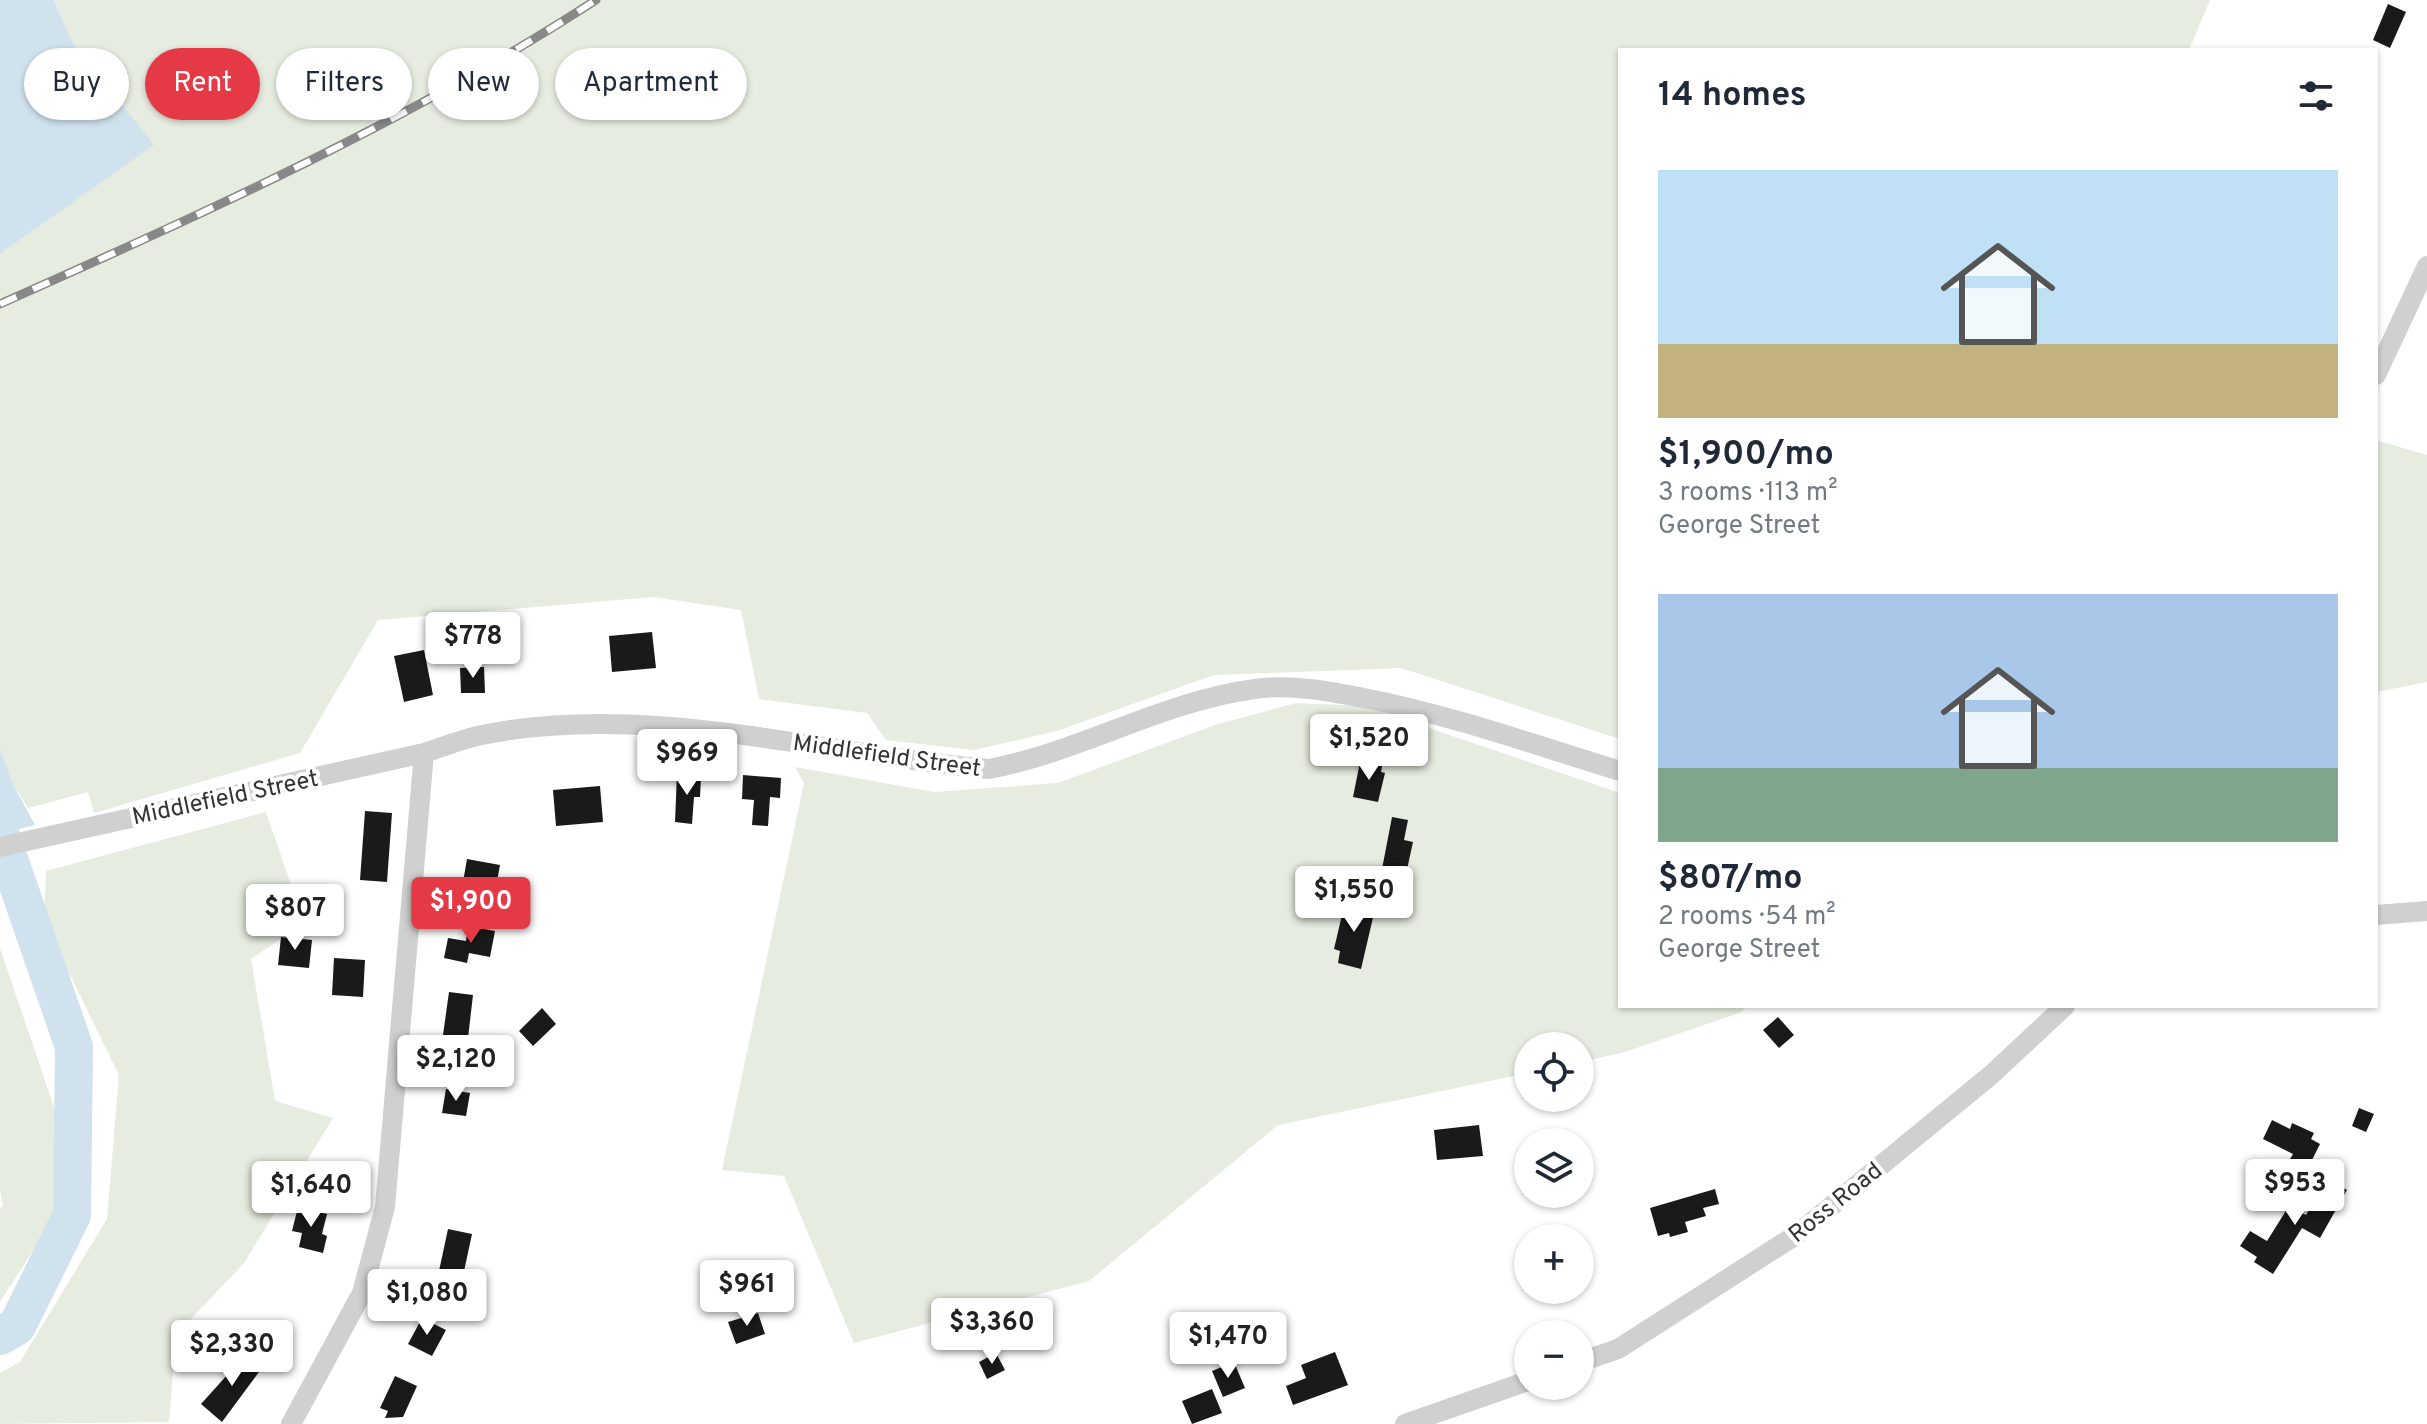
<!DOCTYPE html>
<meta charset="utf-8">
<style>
body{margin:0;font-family:Overpass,sans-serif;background:#f6f6f7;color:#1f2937;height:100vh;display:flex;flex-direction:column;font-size:30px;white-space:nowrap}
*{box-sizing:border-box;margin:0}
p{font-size:26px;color:#747a83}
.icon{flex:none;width:44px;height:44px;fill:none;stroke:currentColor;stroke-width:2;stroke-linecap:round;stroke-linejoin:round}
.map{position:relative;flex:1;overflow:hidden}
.details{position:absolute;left:1618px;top:48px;width:760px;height:960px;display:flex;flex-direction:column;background:#fff;border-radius:0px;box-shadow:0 2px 6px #0004}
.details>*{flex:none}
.guide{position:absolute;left:24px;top:48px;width:760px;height:72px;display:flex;gap:16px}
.controls{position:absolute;left:1514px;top:1032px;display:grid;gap:16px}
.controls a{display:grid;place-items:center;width:80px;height:80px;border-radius:50%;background:#fff;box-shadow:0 2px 6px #0004;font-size:40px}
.price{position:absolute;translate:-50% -68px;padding:0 18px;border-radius:8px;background:#fff;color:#222;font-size:26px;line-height:52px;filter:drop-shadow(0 2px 4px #0008)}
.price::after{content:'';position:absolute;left:50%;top:48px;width:24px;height:18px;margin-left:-12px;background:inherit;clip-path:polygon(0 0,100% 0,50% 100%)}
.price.active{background:#e63946;color:#fff}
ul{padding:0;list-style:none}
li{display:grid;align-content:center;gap:16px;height:424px;padding:0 40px}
li span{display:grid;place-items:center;height:248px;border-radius:0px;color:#555}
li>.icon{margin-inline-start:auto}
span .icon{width:144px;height:144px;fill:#fffc;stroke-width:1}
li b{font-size:34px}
h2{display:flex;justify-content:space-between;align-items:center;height:96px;padding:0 40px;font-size:34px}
.pill{padding:0 28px;border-radius:36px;background:#fff;box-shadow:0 2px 6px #0004;font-size:28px;line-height:72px}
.pill.active{background:#e63946;color:#fff}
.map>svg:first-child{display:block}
</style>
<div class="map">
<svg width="2427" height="1424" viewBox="0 0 2427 1424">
<rect width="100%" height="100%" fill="#fff"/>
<path fill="#e6ecdf" d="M54 0H2210L2189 50H1620V739L1401 668 1214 675 1057 731 974 750 886 740 867 713 759 699 741 610 653 597 378 620 300 753 94 813 88 792 28 808 12 782 0 748V254L153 145 72 42Z
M2376 440 2427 455V682L2376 692Z
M1296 703 1364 706 1620 793V1006H1746L1742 1012 1625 1052 1580 1062V1046H1528V1073L1278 1125 1089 1281 854 1343 784 1176 722 1170 804 783 795 767 934 792 1058 783 1215 725Z
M266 812 304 923 251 959 275 1101 333 1118 244 1263 176 1335 169 1422 0 1424V1373L20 1362 107 1219 119 1075 44 922 46 871Z
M0 948 60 1125 58 1211 0 1302V1208L3 1206 0 1189Z"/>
<path fill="#cfe2ee" d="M0 0H54L72 42 154 145 0 254Z
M0 748 12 782 35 825 0 834Z"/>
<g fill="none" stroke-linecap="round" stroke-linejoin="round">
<path stroke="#cfe2ee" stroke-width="38" d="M0 833 74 1047 72 1215 17 1326 0 1336"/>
</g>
<path fill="#1a1a1a" d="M2388 4 2406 12 2390 48 2373 40Z
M652 632 656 668 612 672 609 636Z
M424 650 433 695 404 702 394 656Z
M484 667 485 693H461L460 668Z
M1360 762 1382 766 1381 772 1385 773 1378 802 1353 797Z
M677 774 701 776 700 797H694L692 824 675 822Z
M743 775 781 778 780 798 770 797 768 826 752 825 754 800 742 799Z
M600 786 603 822 556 826 553 790Z
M365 811 392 813 387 882 360 880Z
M1392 817 1408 820 1404 840 1413 842 1406 874 1382 869Z
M467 859 500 865 496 887 463 882Z
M1345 902 1375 909 1361 969 1338 963 1340 951 1334 949Z
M468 926 495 931 490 957 469 953 467 963 444 958 448 938 466 941Z
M281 937 312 940 309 968 278 965Z
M334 958 365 960 363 997 332 995Z
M449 992 473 995 468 1038 443 1035Z
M542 1008 556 1024 533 1046 519 1031Z
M1778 1017 1794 1035 1779 1048 1763 1030Z
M446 1089 470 1093 466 1116 442 1113Z
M2359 1108 2374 1114 2366 1132 2352 1126Z
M2272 1120 2290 1129 2292 1123 2314 1133 2311 1139 2320 1144 2308 1168 2290 1159 2293 1154 2263 1139Z
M1479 1125 1483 1156 1437 1160 1434 1130Z
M2326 1178 2347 1190 2320 1238 2302 1228 2273 1274 2254 1262 2257 1257 2240 1246 2250 1231 2267 1241 2289 1206 2306 1215Z
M1715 1189 1719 1204 1703 1208 1706 1216 1685 1222 1688 1232 1670 1237 1669 1233 1658 1236 1650 1208Z
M298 1207 327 1214 322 1234 327 1236 323 1253 299 1247 302 1233 292 1231Z
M448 1229 472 1234 463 1276 439 1271Z
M758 1313 765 1334 736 1344 728 1322Z
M422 1318 446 1330 432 1356 408 1344Z
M1335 1352 1348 1385 1293 1405 1286 1386 1306 1378 1301 1365Z
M996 1353 1005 1370 987 1379 979 1362Z
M246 1354 262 1368 222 1422 201 1404Z
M1234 1362 1245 1388 1223 1397 1212 1371Z
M395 1376 417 1386 403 1417 385 1418 388 1411 380 1408Z
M1212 1389 1222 1413 1192 1424 1182 1401Z"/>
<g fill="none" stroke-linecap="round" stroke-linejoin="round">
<path stroke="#d0d0d0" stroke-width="20" d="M2376 375 2427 266
M0 847 424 753C443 747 462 739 482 735 649 701 823 755 989 769 1080 752 1163 701 1255 689 1291 684 1328 691 1364 698 1451 715 1535 745 1620 771
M2376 915 2427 911
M1580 1362 1618 1349 1796 1235 1991 1075 2065 1006
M291 1424 362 1293 385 1207 424 753
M1405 1424 1528 1381"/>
<g stroke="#888" stroke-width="9">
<path id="rail" d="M0 304C204 213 408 122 596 0"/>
</g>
<use href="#rail" stroke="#fff" stroke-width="6" stroke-dasharray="18" stroke-linecap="butt"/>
</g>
<g text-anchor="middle" stroke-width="8" stroke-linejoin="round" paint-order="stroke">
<g font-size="24" fill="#333" stroke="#fff">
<text transform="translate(887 755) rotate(8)" y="8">Middlefield Street</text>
<text transform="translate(225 797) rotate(-12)" y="8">Middlefield Street</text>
<text transform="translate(1835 1202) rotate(-39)" y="8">Ross Road</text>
</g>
</g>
</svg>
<div class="controls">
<a><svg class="icon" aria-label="locate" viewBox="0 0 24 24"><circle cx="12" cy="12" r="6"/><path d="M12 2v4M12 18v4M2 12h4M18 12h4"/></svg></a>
<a><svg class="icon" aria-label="layers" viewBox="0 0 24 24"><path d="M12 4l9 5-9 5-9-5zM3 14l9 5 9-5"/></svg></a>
<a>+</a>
<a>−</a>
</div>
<b class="price" style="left:473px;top:680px">$778</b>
<b class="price" style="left:1369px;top:782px">$1,520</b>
<b class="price" style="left:687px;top:797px">$969</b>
<b class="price" style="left:1354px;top:934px">$1,550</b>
<b class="price active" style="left:471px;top:945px">$1,900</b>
<b class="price" style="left:295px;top:952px">$807</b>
<b class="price" style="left:456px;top:1103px">$2,120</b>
<b class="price" style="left:2295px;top:1227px">$953</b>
<b class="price" style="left:311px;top:1229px">$1,640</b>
<b class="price" style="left:747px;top:1328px">$961</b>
<b class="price" style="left:427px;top:1337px">$1,080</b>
<b class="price" style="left:992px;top:1366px">$3,360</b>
<b class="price" style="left:1228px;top:1380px">$1,470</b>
<b class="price" style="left:232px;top:1388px">$2,330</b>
<div class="guide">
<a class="pill">Buy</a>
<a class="pill active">Rent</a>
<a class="pill">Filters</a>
<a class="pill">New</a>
<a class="pill">Apartment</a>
</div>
<section class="details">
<h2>14 homes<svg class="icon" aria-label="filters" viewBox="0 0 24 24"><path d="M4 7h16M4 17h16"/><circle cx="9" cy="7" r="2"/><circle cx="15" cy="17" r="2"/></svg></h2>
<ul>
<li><span style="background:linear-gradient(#bfe0f5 70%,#c2b280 0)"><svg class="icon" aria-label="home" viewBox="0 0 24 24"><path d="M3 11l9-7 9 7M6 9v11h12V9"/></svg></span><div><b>$1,900/mo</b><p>3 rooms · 113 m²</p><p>George Street</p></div></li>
<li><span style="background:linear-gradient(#a9c7e8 70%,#7fa58c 0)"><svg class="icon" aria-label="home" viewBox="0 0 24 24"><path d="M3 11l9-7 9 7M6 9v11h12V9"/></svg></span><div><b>$807/mo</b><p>2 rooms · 54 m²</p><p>George Street</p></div></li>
</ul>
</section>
</div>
